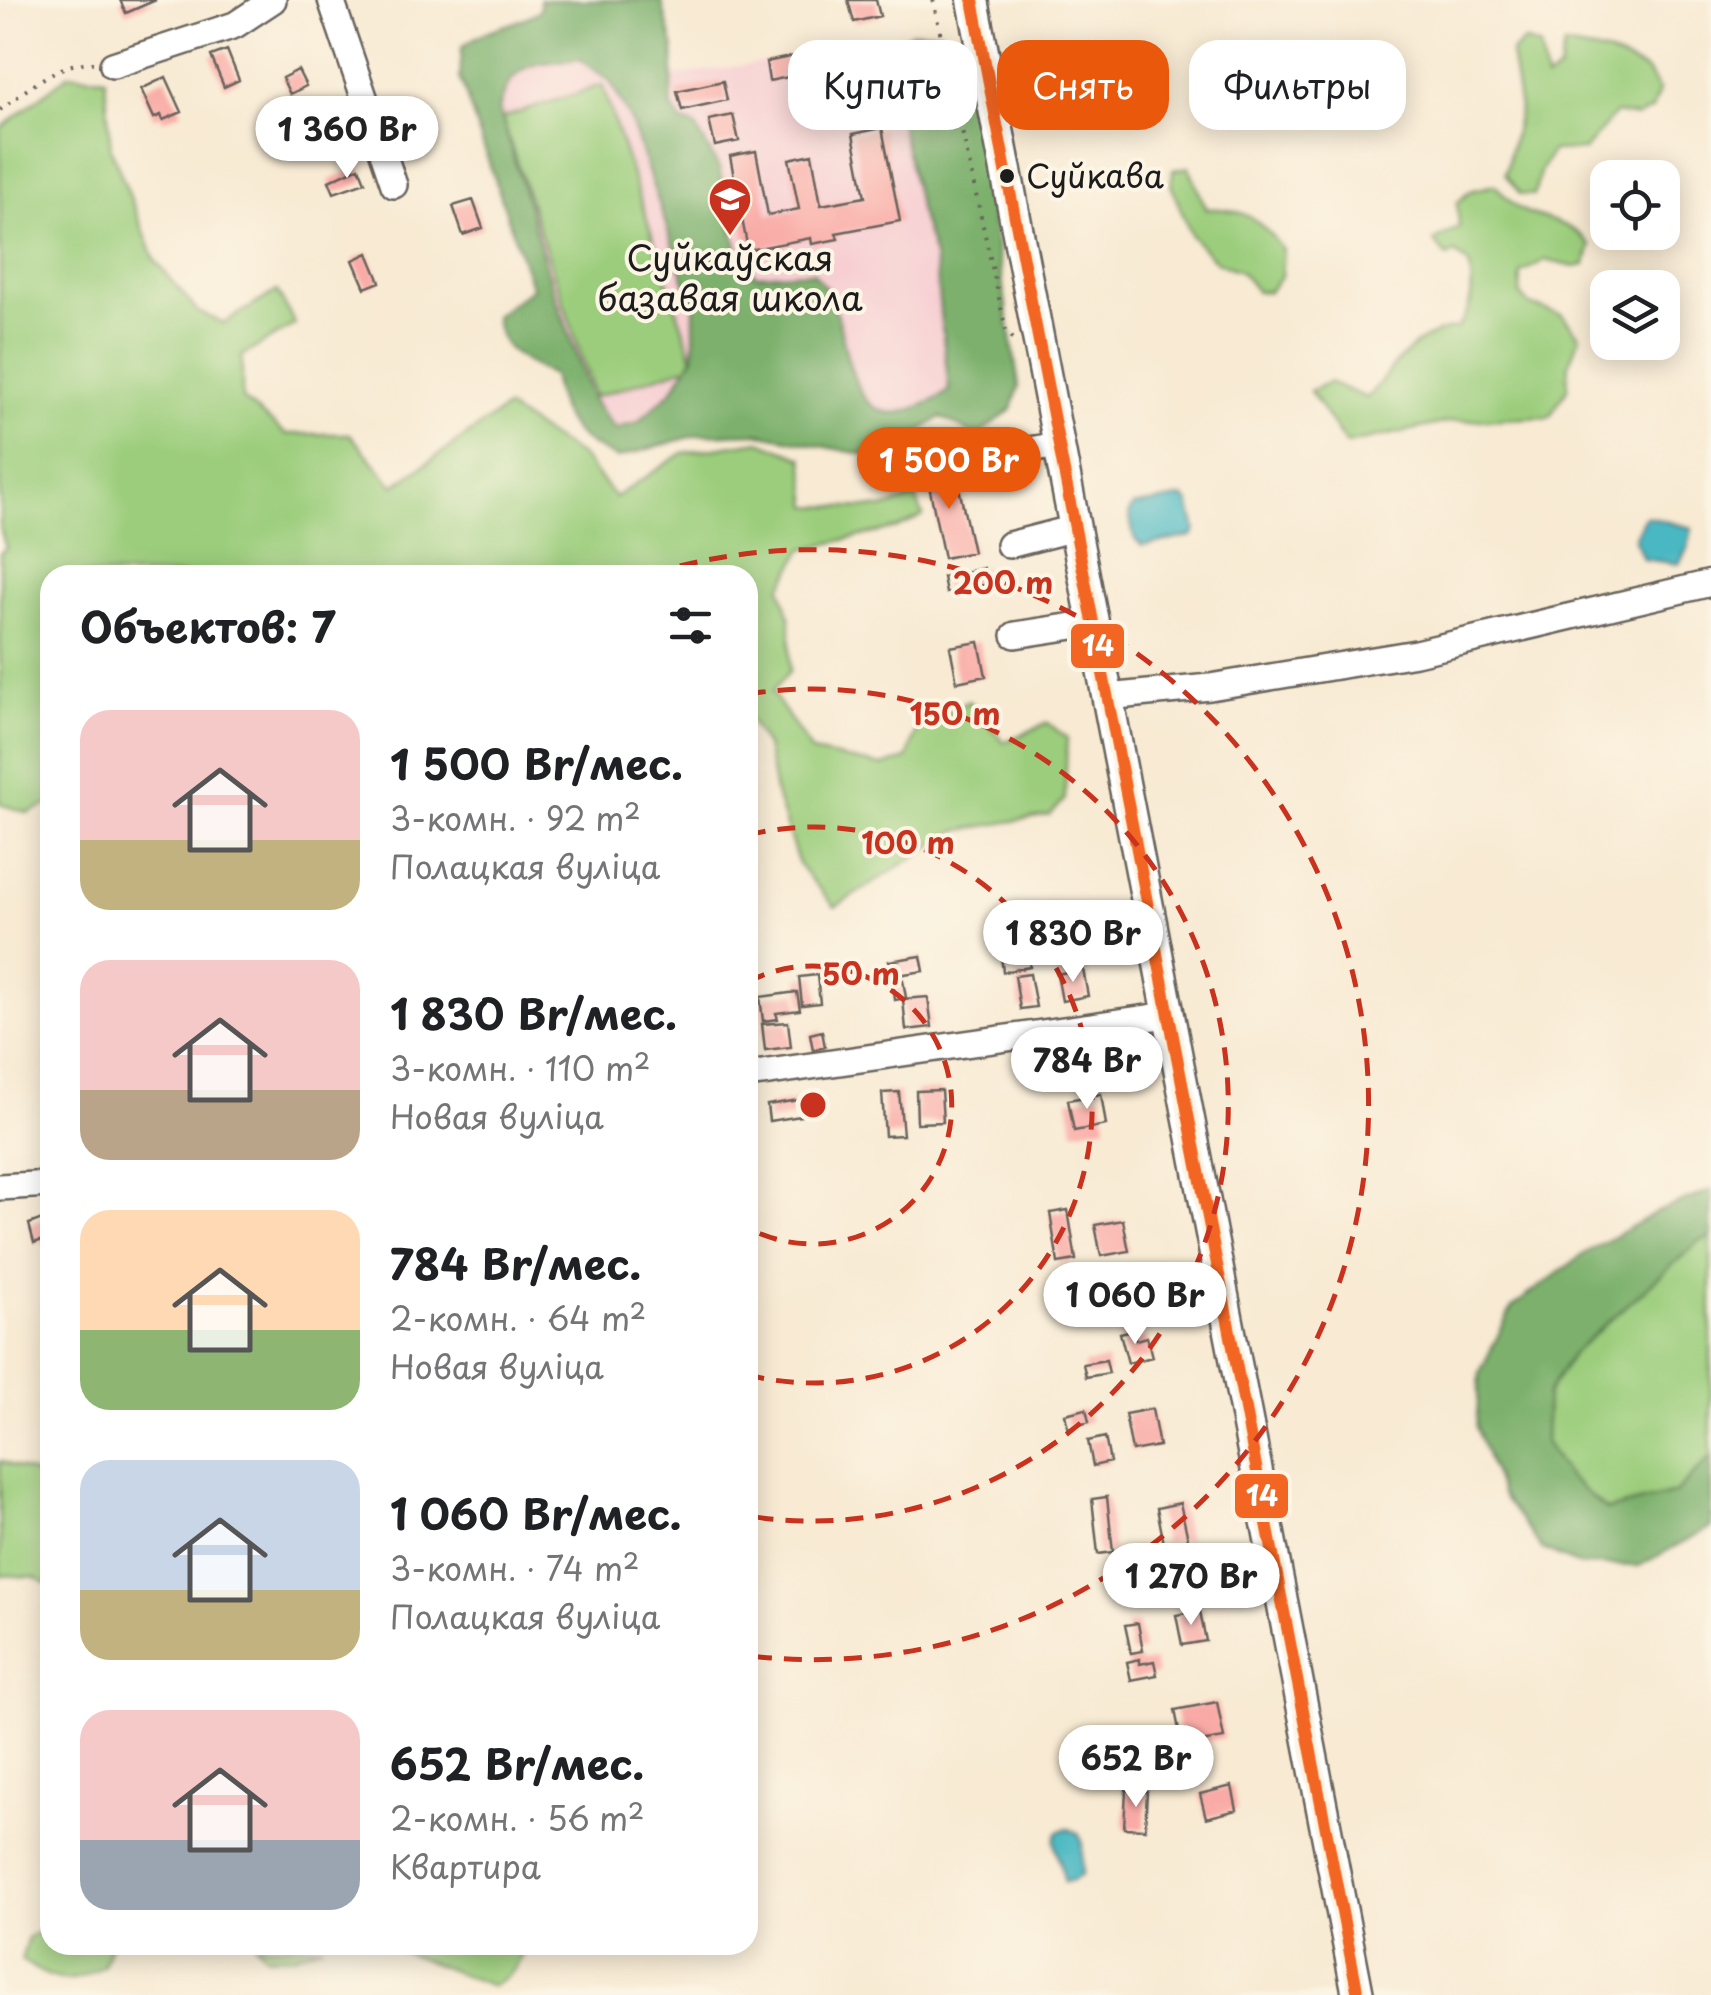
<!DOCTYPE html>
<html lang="ru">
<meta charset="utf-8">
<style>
body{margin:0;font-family:"Playpen Sans",sans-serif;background:#f6f6f6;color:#202124;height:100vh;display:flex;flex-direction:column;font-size:38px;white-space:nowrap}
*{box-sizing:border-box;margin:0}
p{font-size:32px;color:#757577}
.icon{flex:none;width:55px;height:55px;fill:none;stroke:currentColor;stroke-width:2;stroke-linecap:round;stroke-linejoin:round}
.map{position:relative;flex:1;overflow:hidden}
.details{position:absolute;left:40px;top:565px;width:718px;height:1390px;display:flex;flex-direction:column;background:#fff;border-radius:30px;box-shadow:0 5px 25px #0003}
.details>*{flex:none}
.top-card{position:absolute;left:788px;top:40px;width:772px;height:90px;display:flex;gap:20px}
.tools{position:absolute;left:1590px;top:160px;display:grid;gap:20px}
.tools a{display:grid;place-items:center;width:90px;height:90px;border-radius:20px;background:#fff;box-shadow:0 5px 25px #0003;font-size:50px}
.price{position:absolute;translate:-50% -85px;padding:0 22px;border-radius:35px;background:#fff;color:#222;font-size:32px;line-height:65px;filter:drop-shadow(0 2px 5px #0008)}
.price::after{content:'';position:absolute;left:50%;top:60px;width:30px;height:22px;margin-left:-15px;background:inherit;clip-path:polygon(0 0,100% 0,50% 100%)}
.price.on{background:#ea580c;color:#fff}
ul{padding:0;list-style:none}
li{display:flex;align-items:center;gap:30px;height:250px;padding:0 40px}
li span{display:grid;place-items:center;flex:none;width:280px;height:200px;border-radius:30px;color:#555}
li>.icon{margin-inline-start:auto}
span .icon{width:120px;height:120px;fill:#fffc;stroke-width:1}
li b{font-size:42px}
h2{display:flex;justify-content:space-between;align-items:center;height:120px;padding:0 40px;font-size:42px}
.chip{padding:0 35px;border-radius:30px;background:#fff;box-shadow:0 5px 25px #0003;font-size:35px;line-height:90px}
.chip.on{background:#ea580c;color:#fff}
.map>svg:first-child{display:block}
</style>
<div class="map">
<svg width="1711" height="1995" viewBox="0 0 1711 1995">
<rect width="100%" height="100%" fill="#fcf5e5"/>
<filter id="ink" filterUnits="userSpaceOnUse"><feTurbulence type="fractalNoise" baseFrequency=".01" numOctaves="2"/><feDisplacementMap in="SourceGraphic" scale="20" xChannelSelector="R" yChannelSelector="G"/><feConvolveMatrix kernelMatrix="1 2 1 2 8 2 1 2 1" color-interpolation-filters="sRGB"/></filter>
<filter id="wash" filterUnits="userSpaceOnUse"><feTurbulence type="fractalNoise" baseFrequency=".0048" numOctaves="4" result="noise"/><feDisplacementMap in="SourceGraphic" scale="40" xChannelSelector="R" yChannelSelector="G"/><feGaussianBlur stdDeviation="2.25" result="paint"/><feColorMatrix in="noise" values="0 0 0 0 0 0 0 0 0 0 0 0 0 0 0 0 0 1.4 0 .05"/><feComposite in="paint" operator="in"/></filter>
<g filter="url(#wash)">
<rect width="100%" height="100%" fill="#f8ead3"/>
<path fill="#f7cfd3" d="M613 23 633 82 766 62 909 34 959 410 850 436 842 406 594 447 464 64Z"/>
<path fill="#9bcd7c" stroke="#5c744c" stroke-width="2.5" d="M1524 41 1540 47 1546 80 1559 70 1564 46 1610 54 1646 70 1659 91 1652 110 1636 117 1616 113 1584 150 1552 151 1540 172 1534 195 1520 194 1505 174 1520 109 1511 53Z
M69 74 105 78 111 149 155 260 198 312 224 323 277 291 295 324 242 356V399L286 434H350L394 486 506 408 582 457 615 497 683 453 760 441 803 458 809 506 883 508 916 497 923 516 898 528 803 549 781 588 790 618V671L772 692 812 752 882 766 907 759 917 728 969 701 1004 742 1048 723 1067 738 1065 799 1050 815 955 831 835 907 799 865 775 792 766 746 748 718V575H50V804L28 813 0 804V553L6 549 0 527V129Z
M602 85 695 364 595 397 502 118Z
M1189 167 1206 209C1245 207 1260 220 1283 250L1281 277 1269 291 1257 292 1240 271 1216 262 1191 235 1171 185 1173 170Z
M1495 185C1504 194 1514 208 1526 212 1552 222 1573 223 1591 246L1585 265 1574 267 1545 260 1521 273 1520 295 1530 305 1562 315 1580 336 1569 363 1567 389 1550 417 1453 421 1346 444 1310 391 1329 382 1367 398C1396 365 1411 334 1457 328 1473 309 1474 288 1469 264L1455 253 1447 257 1434 241 1459 227 1457 203 1470 191Z
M1711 1237V1457L1675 1493 1607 1510 1568 1477 1545 1442 1547 1394 1572 1354 1698 1242Z
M0 1461 35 1474 50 1488V1586L35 1577 0 1575Z
M50 1925V1945H110L103 1966C69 1987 53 1982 21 1960L28 1938Z
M256 1945H323L293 1956 267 1957Z
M385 1945H523C523 1965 508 1978 491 1986Z"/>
<path fill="#7cb06c" stroke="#4c6644" stroke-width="2.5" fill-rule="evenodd" d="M540 0H661L674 49 671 106 682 122 695 126 719 168 740 259 756 275 813 272C819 280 827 288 831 297 849 336 846 435 915 408 928 403 940 399 949 390L934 256 920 213 902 131 889 52 911 32 940 31 961 62 978 132 1019 386 1012 409 977 436 941 417 902 443 866 455 757 433 697 435 617 458C571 437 562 424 552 375 523 361 498 351 495 316L532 288 460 78 462 47C487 25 513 28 540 10ZM580 59 610 81 631 121 694 308V356L672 391 638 422 615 429 593 401 555 295 499 109C513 58 535 65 580 59Z
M1711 1190V1237L1698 1242 1572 1354 1547 1394 1545 1442 1568 1477 1607 1510 1675 1493 1711 1457V1527L1639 1566 1579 1565 1542 1549 1501 1494 1476 1427 1480 1372 1512 1307 1584 1254 1657 1212Z"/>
<path fill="#4ab8c2" stroke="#336a6f" stroke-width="2.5" d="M1183 497 1189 503 1196 530 1193 536 1142 546 1134 538 1129 513 1133 506Z
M1645 516 1692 528 1688 547 1679 564 1643 559 1634 538Z
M1067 1828 1078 1833 1082 1841V1874L1074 1880 1065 1882 1054 1841 1057 1833Z"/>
<g id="blocks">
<path fill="#f9aaa6" d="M120 0H156L126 13Z
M848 0H876L880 16 854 22Z
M227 50 239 80 224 87 211 56Z
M809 53 813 72 769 81 766 62Z
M298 70 306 86 290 94 282 78Z
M166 77 182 112 163 120 161 115 154 118 141 89Z
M723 81 727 100 682 110 677 91Z
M733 115 739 141 715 146 709 120Z
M882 128 900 221 836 233 838 239 812 244 811 238 748 250 730 156 756 151 768 215 799 209 789 159 812 154 821 205 865 197 853 134Z
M359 167 365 182 334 193 329 181Z
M473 200 483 228 463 235 453 206Z
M368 253 380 282 365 288 353 260Z
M954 465 973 552 944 558 926 471Z
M983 568 987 584 946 593 943 577Z
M979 642 986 676 957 682 950 647Z
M1055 903 1058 922 1029 927 1026 908Z
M1027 952 1030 967 1003 972 1001 956Z
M921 956 924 971 891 976 889 961Z
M1083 969 1088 996 1062 1001 1057 974Z
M1030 974 1036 1007 1020 1009 1015 976Z
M817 975 820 1003 802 1005 799 977Z
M903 980 906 998 895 1000 893 982Z
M797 992 800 1010 776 1013 778 1019 763 1021 760 997Z
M928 997 932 1027 906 1030 903 999Z
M788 1022 791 1047 765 1050 762 1024Z
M822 1031 825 1047 813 1050 810 1034Z
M941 1090 943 1122 917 1123 916 1091Z
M899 1092 903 1135 885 1136 882 1093Z
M1101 1094 1106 1125 1074 1131 1068 1100Z
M799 1100 801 1116 769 1121 767 1105Z
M1068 1210 1076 1260 1058 1263 1050 1213Z
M50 1216V1247L46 1249 43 1240 34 1243 29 1224Z
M1123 1220 1129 1251 1101 1256 1095 1225Z
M1120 1270 1123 1292 1080 1298 1077 1276Z
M1133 1330 1136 1340 1147 1337 1152 1357 1128 1363 1120 1333Z
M1106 1360 1109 1373 1086 1377 1083 1364Z
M1086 1409 1089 1422 1068 1428 1065 1414Z
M1152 1409 1159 1446 1132 1451 1125 1414Z
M1105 1437 1110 1462 1093 1466 1088 1441Z
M1107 1497 1113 1552 1098 1554 1092 1499Z
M1180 1503 1188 1539 1164 1544 1157 1508Z
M1147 1548 1150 1560 1131 1565 1128 1552Z
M1196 1576 1199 1588 1172 1594 1169 1582Z
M1200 1611 1206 1641 1182 1645 1176 1615Z
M1138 1623 1143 1651 1131 1653 1125 1625Z
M1140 1659V1664L1154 1661 1157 1675 1131 1680 1127 1662Z
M1217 1702 1224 1738 1182 1745 1175 1710Z
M1168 1766 1172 1782 1158 1786 1154 1770Z
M1232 1786 1237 1810 1206 1818 1200 1794Z
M1126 1790 1147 1791 1145 1829 1124 1828Z"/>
</g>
</g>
<g filter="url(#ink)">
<use href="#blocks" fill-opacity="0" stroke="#69645c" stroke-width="2.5"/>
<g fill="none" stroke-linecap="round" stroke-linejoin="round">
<g stroke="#69645c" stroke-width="30">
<path id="minor" d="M331 0 394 185
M113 65 235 25 273 0
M995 456 1058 445
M1009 545 1075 528
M1015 635 1093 623
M1107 697 1210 687 1416 653 1711 583
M748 1075 1168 1015
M0 1187 50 1184"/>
</g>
<g stroke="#69645c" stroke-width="35">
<path id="major" d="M973 0 1358 1995"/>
</g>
<path stroke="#69645c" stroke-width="4" stroke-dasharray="2.5 8" stroke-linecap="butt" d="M933 0 1006 330 1014 340
M0 110C26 91 59 60 93 63"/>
<use href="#minor" stroke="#fff" stroke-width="25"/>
<use href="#major" stroke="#fff" stroke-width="30"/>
<g stroke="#fcf5e5" stroke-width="20">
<path id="bus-1" d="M973 0 1358 1995"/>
</g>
<use href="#bus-1" stroke="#f26522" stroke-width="12"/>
</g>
</g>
<g fill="none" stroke="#c8321e" stroke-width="5" stroke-dasharray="18 12">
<path d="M748 982A139 139 0 1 1 748 1228"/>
<path d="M748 835A278 278 0 1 1 748 1375"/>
<path d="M748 694A416 416 0 1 1 748 1516"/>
<path d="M651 574A555 555 0 1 1 750 1656"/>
</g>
<defs>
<g id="school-pin" transform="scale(2.25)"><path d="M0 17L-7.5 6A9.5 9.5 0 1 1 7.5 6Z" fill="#c8321e" stroke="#fcf5e5"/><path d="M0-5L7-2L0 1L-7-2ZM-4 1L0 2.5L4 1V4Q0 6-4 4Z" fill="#fff"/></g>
</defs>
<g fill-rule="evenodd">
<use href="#school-pin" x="730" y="199"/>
</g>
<circle fill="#1c1c1c" stroke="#fcf5e5" stroke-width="4" cx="1007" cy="176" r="9"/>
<g text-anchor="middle" stroke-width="8" stroke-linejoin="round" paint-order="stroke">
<g font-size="32" fill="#1c1c1c" stroke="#fcf5e5" text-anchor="start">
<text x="1026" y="188">Суйкава</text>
</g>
<g font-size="35" fill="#1c1c1c" stroke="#fcf5e5">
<text x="730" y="271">Суйкаўская<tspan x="730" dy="40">базавая школа</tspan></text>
</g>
</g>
<circle cx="813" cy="1105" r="15" fill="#c8321e" stroke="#fcf5e5" stroke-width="5"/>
<g font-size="30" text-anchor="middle" font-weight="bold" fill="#c8321e" stroke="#fcf5e5" stroke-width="8" stroke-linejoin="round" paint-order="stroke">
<text x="1003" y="594">200 m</text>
<text x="955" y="725">150 m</text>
<text x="908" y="854">100 m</text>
<text x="861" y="985">50 m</text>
</g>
<g stroke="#fcf5e5" stroke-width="4">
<rect x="1069" y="622" width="57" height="48" rx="10" fill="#f26522"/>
<rect x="1233" y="1472" width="57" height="48" rx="10" fill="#f26522"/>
</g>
<g font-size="28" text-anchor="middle" font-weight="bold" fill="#fff">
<text x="1098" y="656">14</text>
<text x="1262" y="1506">14</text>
</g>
</svg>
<div class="tools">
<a><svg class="icon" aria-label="locate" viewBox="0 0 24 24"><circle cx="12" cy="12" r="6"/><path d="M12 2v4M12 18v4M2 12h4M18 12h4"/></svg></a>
<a><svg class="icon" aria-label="layers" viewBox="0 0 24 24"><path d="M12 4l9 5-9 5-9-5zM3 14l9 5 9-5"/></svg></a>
</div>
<b class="price" style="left:347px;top:181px">1 360 Br</b>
<b class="price on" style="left:949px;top:512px">1 500 Br</b>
<b class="price" style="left:1073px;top:985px">1 830 Br</b>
<b class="price" style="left:1087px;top:1112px">784 Br</b>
<b class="price" style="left:1135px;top:1347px">1 060 Br</b>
<b class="price" style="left:1191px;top:1628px">1 270 Br</b>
<b class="price" style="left:1136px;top:1810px">652 Br</b>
<div class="top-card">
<a class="chip">Купить</a>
<a class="chip on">Снять</a>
<a class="chip">Фильтры</a>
</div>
<section class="details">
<h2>Объектов: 7<svg class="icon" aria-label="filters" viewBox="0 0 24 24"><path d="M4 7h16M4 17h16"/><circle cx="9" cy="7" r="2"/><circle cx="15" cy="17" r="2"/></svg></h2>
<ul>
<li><span style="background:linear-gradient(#f6c9c9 65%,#c2b280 0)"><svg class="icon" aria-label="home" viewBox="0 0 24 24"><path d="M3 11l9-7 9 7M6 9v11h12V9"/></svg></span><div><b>1 500 Br/мес.</b><p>3-комн. · 92 m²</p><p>Полацкая вуліца</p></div></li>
<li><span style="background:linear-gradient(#f6c9c9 65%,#b9a48a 0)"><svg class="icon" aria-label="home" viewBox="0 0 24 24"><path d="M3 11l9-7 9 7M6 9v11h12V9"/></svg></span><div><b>1 830 Br/мес.</b><p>3-комн. · 110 m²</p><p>Новая вуліца</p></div></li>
<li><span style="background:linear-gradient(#ffd9b3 60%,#8fb573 0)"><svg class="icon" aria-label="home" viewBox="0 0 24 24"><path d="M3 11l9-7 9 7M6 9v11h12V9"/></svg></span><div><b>784 Br/мес.</b><p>2-комн. · 64 m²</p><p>Новая вуліца</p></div></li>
<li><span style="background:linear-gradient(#c9d6e8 65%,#c2b280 0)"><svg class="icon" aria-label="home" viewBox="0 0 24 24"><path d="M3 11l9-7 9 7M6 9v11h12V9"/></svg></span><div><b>1 060 Br/мес.</b><p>3-комн. · 74 m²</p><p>Полацкая вуліца</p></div></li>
<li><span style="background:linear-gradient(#f6c9c9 65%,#9aa5b1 0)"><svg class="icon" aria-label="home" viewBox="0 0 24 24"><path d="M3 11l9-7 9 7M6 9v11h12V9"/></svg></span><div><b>652 Br/мес.</b><p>2-комн. · 56 m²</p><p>Квартира</p></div></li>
</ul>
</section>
</div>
